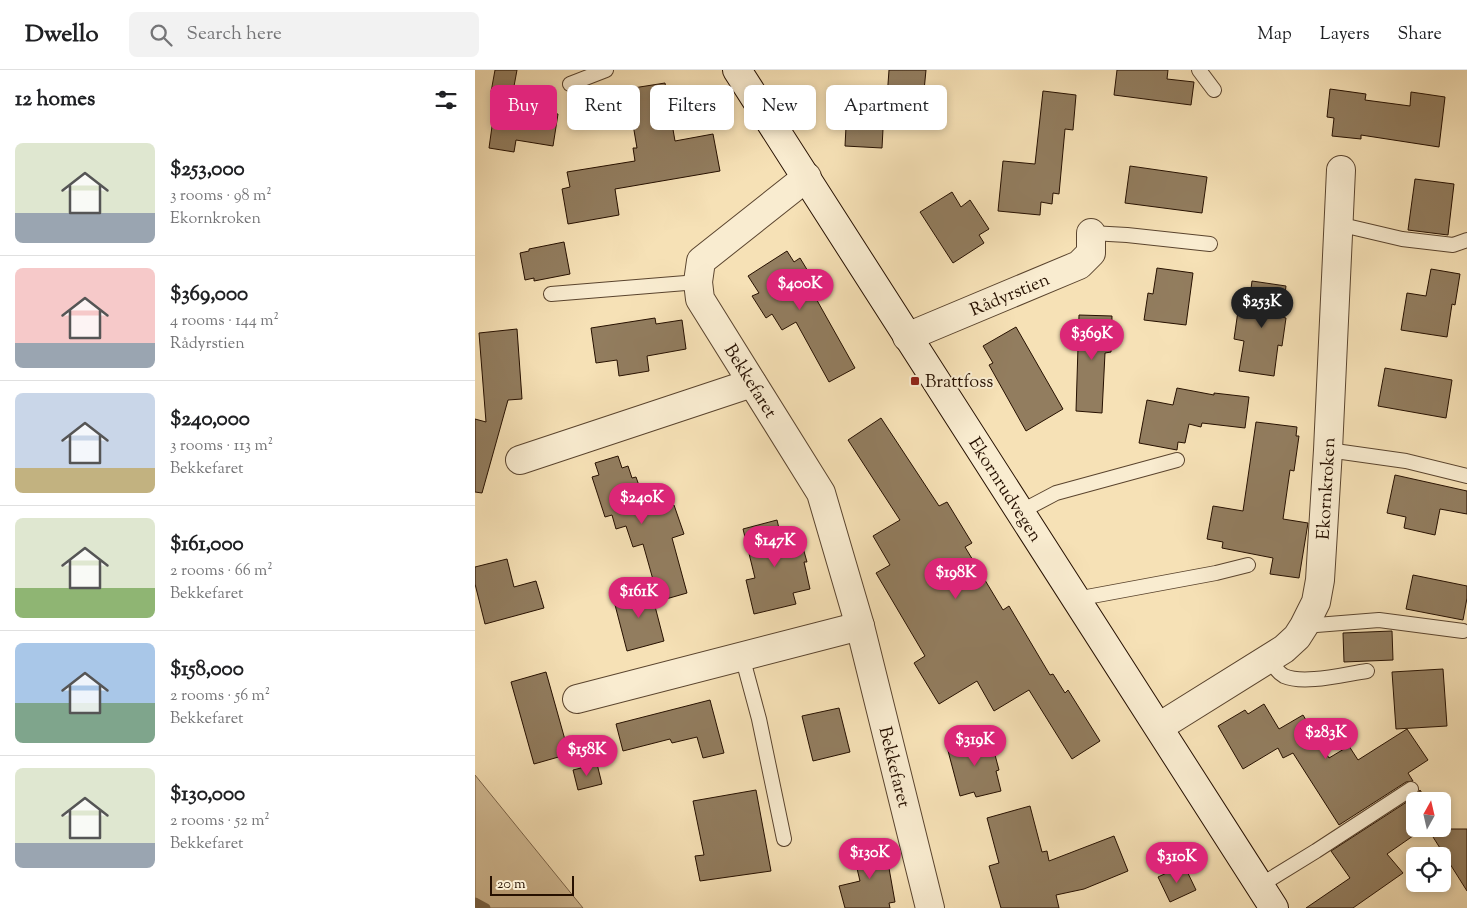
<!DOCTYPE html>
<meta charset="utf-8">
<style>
body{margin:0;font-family:"Sorts Mill Goudy",serif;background:#f2f2f2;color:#202124;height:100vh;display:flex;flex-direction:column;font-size:19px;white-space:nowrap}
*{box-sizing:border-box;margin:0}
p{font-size:16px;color:#757577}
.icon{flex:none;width:28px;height:28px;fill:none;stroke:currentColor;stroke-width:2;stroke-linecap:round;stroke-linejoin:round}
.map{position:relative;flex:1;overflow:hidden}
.details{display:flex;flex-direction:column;background:#fff;width:475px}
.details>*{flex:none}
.guide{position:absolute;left:15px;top:15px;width:475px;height:45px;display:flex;gap:10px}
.needle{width:32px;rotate:8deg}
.fabs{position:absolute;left:931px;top:722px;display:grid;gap:10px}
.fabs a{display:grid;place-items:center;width:45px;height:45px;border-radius:8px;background:#fff;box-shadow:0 2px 8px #0003;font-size:25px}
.scale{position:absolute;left:15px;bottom:12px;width:84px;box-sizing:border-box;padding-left:5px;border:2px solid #261000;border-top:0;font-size:14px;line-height:18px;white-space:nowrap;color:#261000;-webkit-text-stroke:4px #f9ecd0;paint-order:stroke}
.price{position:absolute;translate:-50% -42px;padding:0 11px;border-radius:18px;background:#db2777;color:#fff;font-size:16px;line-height:32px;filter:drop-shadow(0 1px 2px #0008)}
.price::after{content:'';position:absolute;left:50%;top:30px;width:15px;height:11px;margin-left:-8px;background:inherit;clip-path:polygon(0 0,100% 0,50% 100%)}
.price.active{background:#222;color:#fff}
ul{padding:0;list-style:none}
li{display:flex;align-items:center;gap:15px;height:125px;padding:0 15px}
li+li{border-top:1px solid #e0e0e0}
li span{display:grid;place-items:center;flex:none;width:140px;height:100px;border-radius:8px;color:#555}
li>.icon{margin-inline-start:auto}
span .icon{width:60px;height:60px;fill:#fffc;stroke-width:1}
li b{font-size:21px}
h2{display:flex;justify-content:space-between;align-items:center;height:60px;padding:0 15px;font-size:21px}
.tag{padding:0 18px;border-radius:8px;background:#fff;box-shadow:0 2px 8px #0003;font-size:18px;line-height:45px}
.tag.active{background:#db2777;color:#fff}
header{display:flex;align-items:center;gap:30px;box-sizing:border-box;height:70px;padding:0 25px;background:#fff;border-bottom:1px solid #e0e0e0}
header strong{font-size:24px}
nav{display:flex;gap:28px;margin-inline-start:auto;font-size:18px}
.search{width:350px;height:45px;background:#f2f2f2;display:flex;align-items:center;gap:12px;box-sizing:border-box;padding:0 18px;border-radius:8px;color:#757577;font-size:19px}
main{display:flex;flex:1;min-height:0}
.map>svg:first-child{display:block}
</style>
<header>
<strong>Dwello</strong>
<div class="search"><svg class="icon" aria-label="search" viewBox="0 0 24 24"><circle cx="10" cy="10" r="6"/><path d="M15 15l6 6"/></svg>Search here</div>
<nav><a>Map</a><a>Layers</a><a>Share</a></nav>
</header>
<main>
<section class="details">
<h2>12 homes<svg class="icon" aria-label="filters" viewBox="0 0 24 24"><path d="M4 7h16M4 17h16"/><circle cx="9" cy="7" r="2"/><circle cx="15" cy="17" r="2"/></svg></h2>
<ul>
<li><span style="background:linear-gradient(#dfe7d0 70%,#9aa5b1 0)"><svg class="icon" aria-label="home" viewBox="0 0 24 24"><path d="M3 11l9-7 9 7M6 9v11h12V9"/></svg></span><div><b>$253,000</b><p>3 rooms · 98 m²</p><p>Ekornkroken</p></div></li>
<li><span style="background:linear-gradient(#f6c9c9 75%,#9aa5b1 0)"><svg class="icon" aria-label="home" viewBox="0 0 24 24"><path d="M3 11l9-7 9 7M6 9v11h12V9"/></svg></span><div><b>$369,000</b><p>4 rooms · 144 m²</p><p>Rådyrstien</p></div></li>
<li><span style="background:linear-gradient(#c9d6e8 75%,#c2b280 0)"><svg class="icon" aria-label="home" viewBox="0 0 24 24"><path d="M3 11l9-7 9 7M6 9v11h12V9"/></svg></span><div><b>$240,000</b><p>3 rooms · 113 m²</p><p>Bekkefaret</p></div></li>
<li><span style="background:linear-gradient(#dfe7d0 70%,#8fb573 0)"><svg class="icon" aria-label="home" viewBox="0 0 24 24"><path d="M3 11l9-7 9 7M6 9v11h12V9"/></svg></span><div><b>$161,000</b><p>2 rooms · 66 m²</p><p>Bekkefaret</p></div></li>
<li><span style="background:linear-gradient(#a9c7e8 60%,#7fa58c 0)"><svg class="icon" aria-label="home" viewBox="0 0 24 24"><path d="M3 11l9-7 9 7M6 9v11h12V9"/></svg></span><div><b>$158,000</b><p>2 rooms · 56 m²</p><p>Bekkefaret</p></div></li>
<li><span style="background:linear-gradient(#dfe7d0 75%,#9aa5b1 0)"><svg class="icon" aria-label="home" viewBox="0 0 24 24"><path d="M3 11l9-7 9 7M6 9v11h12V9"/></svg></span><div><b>$130,000</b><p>2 rooms · 52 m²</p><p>Bekkefaret</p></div></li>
</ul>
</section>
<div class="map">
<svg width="992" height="838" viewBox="0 0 992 838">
<rect width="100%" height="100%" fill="#f6e1b6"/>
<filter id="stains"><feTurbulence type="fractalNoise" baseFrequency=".004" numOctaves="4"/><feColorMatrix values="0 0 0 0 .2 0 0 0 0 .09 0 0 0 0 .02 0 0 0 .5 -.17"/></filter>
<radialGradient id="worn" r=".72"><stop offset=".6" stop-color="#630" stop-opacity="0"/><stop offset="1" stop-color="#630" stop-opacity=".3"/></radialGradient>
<path fill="#d3bd97" stroke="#7c664c" d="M0 705 108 838H0Z"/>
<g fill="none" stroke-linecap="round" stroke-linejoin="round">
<path stroke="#786348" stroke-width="9" d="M0 832 11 838"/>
</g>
<path fill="#927d5f" stroke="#261000" d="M20 0H42L37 27 16 22Z
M414 0H451L448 31 412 28Z
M642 0H693L692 9 719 12 716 35 639 25Z
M190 13 200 71 238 64 245 101 140 119 144 145 93 154 87 119 95 117 92 102 160 91 158 78H162L152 19Z
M855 19 891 24 890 30 935 36 936 22 970 27 964 77 886 65V69L857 66 859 48 852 47Z
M568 21 601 25 598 60 590 59 584 124 578 123 577 134 566 132 565 145 523 141 528 91 560 94Z
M20 35 83 44 78 76 41 70 39 82 14 78Z
M372 38 409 40 407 78 370 76Z
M655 96 732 107 727 143 650 133Z
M940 109 979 114 973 165 933 160Z
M477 122 486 137 495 130 514 159 504 165 509 173 478 193 445 142Z
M89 172 95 204 59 211V208L50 210 45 183 54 181V179Z
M312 181 319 192 325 188 345 221 339 225 380 298 354 312 321 252 307 260 297 244 291 248 277 226 284 223 273 206Z
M682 198 718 203 711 255 669 250 673 223 678 224Z
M956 199 985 204 980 235 977 234 972 267 926 260 932 223 951 226Z
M777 211 811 216 807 247 811 248 807 276 803 275 799 306 764 301 769 271 759 269 763 241 773 242Z
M604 245 637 246 636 282 630 283 627 343 601 341Z
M180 248 181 254 207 250 211 279 172 286 174 301 144 306 142 290 121 293 116 258Z
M541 257 588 339 551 361 514 295 518 293 508 276Z
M42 259 47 329 33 330 7 423 0 422V349L11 352 4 263Z
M910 298 977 310 971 348 903 336Z
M702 318 739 325V323L774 327 770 358 727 353 726 357 714 354 710 373 703 372 702 380 664 373 672 330 698 335Z
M406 348 464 436 472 432 497 473 490 477 528 540 534 536 575 605 578 604 590 623 593 620 625 671 597 689 554 620 519 641 502 611 464 634 439 593 450 586 401 503 415 495 398 466 425 450 373 370Z
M781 352 822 357 821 366H824L819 401 815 400 808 449 833 453 824 508 795 504 798 488 747 478 748 472 732 469 738 436 768 441Z
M143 386 147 398 153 396 157 408 161 407 174 444 199 435 209 464 197 468 212 523 184 531 168 474 158 477 151 456 141 459 137 445 130 447 117 407 124 405 120 393Z
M920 405 992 421V444L965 439 960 465 929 458 931 447 912 443Z
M302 450 307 471 325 467 332 492H329L335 519 318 523 321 534 279 544 271 510 280 508 268 459Z
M32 489 39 517 61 511 69 538 10 554 0 514V497Z
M938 505 992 516V528L988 550 931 539Z
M175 517 189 571 152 581 139 531H142L141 526Z
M917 561 918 590 869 592 868 563Z
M968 599 972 656 921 659 917 602Z
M71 602 94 684 59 694 36 612Z
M235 630 249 683 228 688 222 667 197 673 195 669 148 681 141 654Z
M789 634 804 659 828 645 854 688 874 676 883 690 932 659 953 690 933 703 938 711 931 712 864 755 818 683 808 688 803 678 768 699 743 656 770 640 773 644Z
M364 638 375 682 338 691 327 646Z
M515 666 524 700 521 701 526 721 501 727 499 722 485 726 472 677Z
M122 694 127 714 103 720 98 700Z
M281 720 296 801 225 811 220 786 229 785 218 731Z
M945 720 952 731H940V759H948L912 784 928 803 878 838H831L875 808 856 781 941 726Z
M555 736 567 782 572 781 574 791 639 766 653 801 609 819 581 825 584 838H526L514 796 524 793 512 748Z
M953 759H992V821Z
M409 770 420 832 414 833 415 838H370L364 816 385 811 379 786 386 785 384 776Z
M709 795 721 820 695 832 683 807Z"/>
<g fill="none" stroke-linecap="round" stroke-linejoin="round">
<g stroke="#5a442e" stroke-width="16">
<path id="service" d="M724 0 739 20
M95 14 131 0
M863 154 927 169 978 175 992 170
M616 163 652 165 735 174
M76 224 223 212
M853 380 931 391 992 406
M545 442 581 423 702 390
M601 529 741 503 773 495
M829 556 904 550 988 561
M267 586 284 649 309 769
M794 588C798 595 802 602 809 606 829 615 870 604 892 601
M784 816 841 781 936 719"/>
</g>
<g stroke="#5a442e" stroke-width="30">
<g id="minor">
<path id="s1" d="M332 107 226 191 223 212 225 229 346 423 385 556 455 838"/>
<path id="s2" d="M432 267 604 195 616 183V163"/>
<path d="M45 390 277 313"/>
<path d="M102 629 385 556"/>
<path id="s3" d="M684 657 809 579 822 567 829 556 841 532 845 510 853 380 866 100"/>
</g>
</g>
<g stroke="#261000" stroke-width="30">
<g id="secondary">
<path id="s4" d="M262 0 799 838"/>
</g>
</g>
<use href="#service" stroke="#f9ecd0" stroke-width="14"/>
<use href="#minor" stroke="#f9ecd0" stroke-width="28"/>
<use href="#secondary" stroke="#f9ecd0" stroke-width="28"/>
</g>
<rect fill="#8f2418" stroke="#f9ecd0" stroke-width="2" x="435" y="306" width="10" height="10" rx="2.5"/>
<g text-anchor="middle" stroke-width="4" stroke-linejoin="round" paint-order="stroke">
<g font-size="18" fill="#261000" stroke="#f9ecd0">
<text dy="6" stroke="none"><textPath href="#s2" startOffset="111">Rådyrstien</textPath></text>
<text dy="6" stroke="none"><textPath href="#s1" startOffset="270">Bekkefaret</textPath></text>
<text dy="6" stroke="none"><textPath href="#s4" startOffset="498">Ekornrudvegen</textPath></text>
<text dy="6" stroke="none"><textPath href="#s3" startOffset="319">Ekornkroken</textPath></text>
<text dy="6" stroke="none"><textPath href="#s1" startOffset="686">Bekkefaret</textPath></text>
</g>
<g font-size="18" fill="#261000" stroke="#f9ecd0" text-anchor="start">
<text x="450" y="317">Brattfoss</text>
</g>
</g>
<rect width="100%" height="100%" filter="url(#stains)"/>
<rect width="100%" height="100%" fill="url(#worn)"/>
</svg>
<div class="fabs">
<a><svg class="needle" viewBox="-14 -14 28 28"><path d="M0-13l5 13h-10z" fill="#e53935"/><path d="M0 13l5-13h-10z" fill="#757577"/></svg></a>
<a><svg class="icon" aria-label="locate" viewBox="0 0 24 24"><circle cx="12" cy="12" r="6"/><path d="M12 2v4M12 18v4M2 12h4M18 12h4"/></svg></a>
</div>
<div class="scale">20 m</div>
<b class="price" style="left:325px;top:241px">$400K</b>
<b class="price active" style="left:787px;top:259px">$253K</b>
<b class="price" style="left:617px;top:291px">$369K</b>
<b class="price" style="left:167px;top:455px">$240K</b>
<b class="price" style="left:300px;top:498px">$147K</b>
<b class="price" style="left:481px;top:530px">$198K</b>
<b class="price" style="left:164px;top:549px">$161K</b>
<b class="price" style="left:851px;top:690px">$283K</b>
<b class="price" style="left:500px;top:697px">$319K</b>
<b class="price" style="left:112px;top:707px">$158K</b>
<b class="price" style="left:395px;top:810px">$130K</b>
<b class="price" style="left:702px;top:814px">$310K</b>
<div class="guide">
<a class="tag active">Buy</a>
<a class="tag">Rent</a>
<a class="tag">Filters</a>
<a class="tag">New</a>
<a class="tag">Apartment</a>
</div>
</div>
</main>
